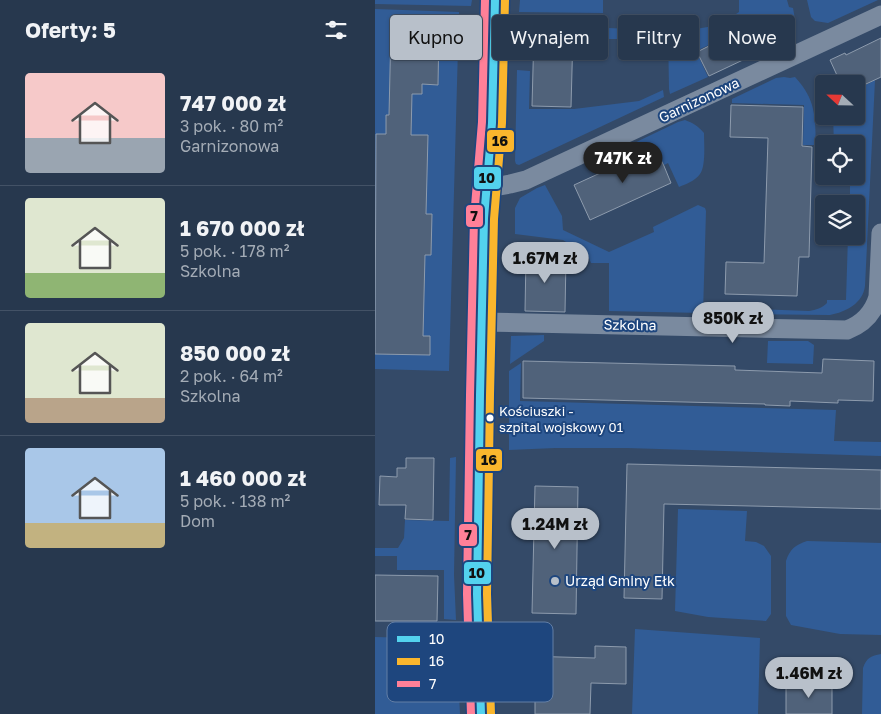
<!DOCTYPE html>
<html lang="pl">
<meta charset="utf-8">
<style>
body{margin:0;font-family:"Golos Text",sans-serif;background:#334358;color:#f1f3f6;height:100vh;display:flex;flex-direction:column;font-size:19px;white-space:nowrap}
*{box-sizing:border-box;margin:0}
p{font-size:16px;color:#a4acb6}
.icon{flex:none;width:28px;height:28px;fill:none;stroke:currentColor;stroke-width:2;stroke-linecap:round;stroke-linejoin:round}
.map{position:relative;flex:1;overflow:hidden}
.drawer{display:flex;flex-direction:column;background:#27384e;width:375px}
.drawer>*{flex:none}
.top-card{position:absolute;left:15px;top:15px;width:415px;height:45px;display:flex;gap:10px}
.needle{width:32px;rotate:292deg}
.fabs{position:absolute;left:440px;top:75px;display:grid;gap:10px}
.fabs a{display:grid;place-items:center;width:50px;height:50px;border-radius:5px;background:#27384e;box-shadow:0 1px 4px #0004,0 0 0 1px #435266;font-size:25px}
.price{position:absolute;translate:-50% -42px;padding:0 11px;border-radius:18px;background:#b8c0ca;color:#111;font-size:16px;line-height:32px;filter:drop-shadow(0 1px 2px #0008)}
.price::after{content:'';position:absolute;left:50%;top:30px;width:15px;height:11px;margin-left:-8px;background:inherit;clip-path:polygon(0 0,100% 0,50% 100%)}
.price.selected{background:#222;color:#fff}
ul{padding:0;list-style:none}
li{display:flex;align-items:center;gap:15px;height:125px;padding:0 25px}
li+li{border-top:1px solid #435266}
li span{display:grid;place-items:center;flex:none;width:140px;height:100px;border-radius:5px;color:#555}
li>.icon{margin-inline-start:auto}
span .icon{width:60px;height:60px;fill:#fffc;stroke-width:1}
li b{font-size:21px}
h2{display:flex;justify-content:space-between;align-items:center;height:60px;padding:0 25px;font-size:21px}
.chip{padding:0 18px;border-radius:5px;background:#27384e;box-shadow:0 1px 4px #0004,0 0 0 1px #435266;font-size:18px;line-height:45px}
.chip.selected{background:#b8c0ca;color:#111}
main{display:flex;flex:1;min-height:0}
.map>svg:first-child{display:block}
</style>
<main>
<section class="drawer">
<h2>Oferty: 5<svg class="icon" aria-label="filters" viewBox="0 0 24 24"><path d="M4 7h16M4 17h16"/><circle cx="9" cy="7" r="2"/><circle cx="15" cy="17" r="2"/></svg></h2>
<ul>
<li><span style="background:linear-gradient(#f6c9c9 65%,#9aa5b1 0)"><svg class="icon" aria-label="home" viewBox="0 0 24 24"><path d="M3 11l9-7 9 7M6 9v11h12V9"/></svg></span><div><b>747 000 zł</b><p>3 pok. · 80 m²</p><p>Garnizonowa</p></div></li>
<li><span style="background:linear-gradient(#dfe7d0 75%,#8fb573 0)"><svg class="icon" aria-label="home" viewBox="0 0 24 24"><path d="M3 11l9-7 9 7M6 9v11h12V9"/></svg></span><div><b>1 670 000 zł</b><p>5 pok. · 178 m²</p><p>Szkolna</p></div></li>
<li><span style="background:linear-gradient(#dfe7d0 75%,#b9a48a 0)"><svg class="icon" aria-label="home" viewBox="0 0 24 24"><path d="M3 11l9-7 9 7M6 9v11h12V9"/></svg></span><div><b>850 000 zł</b><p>2 pok. · 64 m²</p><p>Szkolna</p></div></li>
<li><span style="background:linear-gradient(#a9c7e8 75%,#c2b280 0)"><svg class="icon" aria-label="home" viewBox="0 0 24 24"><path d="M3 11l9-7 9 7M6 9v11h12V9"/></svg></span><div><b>1 460 000 zł</b><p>5 pok. · 138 m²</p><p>Dom</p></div></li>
</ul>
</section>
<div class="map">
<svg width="506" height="714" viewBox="0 0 506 714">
<rect width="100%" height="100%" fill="#344a68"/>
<path fill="#315c96" d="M0 0H97L96 6 0 4Z
M145 0H228V13L144 12Z
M364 0H412L414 7 418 8 421 25 415 39 388 51 374 20 365 24 361 14 364 12Z
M432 0H503L453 23 440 21 436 17Z
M0 9 84 12 74 371 0 369Z
M353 20 356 28 353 30 355 35 321 51 333 77 295 94 294 89 293 30C314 29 334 30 353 20Z
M233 28 258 29 257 39H229V32L230 29Z
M142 70 155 71 154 109H199L264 101 288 90 289 97 144 165 141 164 140 161Z
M409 77 415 78 420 77C441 100 440 116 441 145H428L429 105 357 103V99L401 78Z
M500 80 490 286C488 303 471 312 455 315L357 314V308L434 311C441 310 447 308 452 303V300H471L473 236H481V204H475V176H481V144H459L458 116H481V90Z
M310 120C318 123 323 126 329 133 329 143 331 166 325 174 320 181 311 184 304 187L293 163 289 165 280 147 235 168 230 157 303 122Z
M170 185 187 216 188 230 234 252 279 232 278 227 323 205 330 208 331 211 328 313 234 311V263H216L213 256 188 240 140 234V208L145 198 162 188Z
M169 335V341L135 364 136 336Z
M393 341H433L439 345 438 364 392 363Z
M146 363 145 401 461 410 459 441 506 442V456L252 448H180L134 450V371Z
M81 457 79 575 81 620 69 619V570H22V556H0V548H23L29 538 30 520 74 521 75 458Z
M303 509 372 511 370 541 381 542 389 546 396 556V614L391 621 333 617 300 611Z
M432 541 506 543V635L465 634 416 625 411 616V561C415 549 420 545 432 541Z
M260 629 385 638 383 714H257Z
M0 637 81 639 85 714H0Z
M506 654V714H487L488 668C492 657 496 656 506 654Z"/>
<path fill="#50627a" stroke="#8d9bad" d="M373 22 387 51 334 76 322 52 356 35 354 30Z
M16 28 64 29 63 85 47 84V94H37L36 135H53L51 214H57L56 255H50L48 336H55V355L0 354 1 134H11V115H14Z
M159 32 198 33 196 107 157 106Z
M506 38V77L491 84 490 82 487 84H466L455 60 470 53 471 55Z
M356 105 428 107 427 146 437 147 434 257H424L422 296 350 294 351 262 389 263 393 138 355 137Z
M280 148 289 166 296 183 215 220 199 185Z
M151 257 191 258 190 312 150 311Z
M448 359 499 361 498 401 463 400V403L415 401V406L390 405V404L148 398V361L360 366V370L447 373Z
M31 458H59L58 520 30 519 31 505H4L5 476 22 477V468H31Z
M252 464 506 470V509L289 504 287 599 249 598Z
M160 486 203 487 201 614 157 613Z
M0 575 63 576 62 621H0Z
M220 646 251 647V684L216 683 215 714H160V682H149L150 656 220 658Z
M411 684 457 685V714H411Z"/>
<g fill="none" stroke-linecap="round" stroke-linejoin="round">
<path stroke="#7a8a9f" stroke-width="19" d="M113 188 135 184 151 180 506 15
M107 322 472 330C488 324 498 314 503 297L506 233"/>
<path stroke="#7a8a9f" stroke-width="24" d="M106 714 102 594 105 395 109 218 117 123 120 0"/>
<g stroke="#1e467e" stroke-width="11">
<path id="bus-1" d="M106 714 102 594 105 395 109 218 117 123 120 0"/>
</g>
<g stroke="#1e467e" stroke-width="11">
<path id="bus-2" d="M116 714 112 594 115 395 119 219 127 123 130 0"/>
</g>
<g stroke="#1e467e" stroke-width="11">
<path id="bus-3" d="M96 714 92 594 95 395 99 218 107 122 110 0"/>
</g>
<use href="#bus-1" stroke="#53d2ee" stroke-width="8"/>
<use href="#bus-2" stroke="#fab62d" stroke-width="8"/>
<use href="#bus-3" stroke="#ff8098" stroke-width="8"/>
</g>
<circle fill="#fff" stroke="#1e467e" stroke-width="2" cx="115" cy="418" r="4.5"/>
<circle fill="#b8c0ca" stroke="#1e467e" stroke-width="2" cx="180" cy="581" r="5"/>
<g text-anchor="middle" stroke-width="4" stroke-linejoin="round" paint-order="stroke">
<g font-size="13" fill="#fff" stroke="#1e467e" text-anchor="start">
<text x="124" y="416">Kościuszki -<tspan x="124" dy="16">szpital wojskowy 01</tspan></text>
</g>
<g font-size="14" fill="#fff" stroke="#1e467e">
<text transform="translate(324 100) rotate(-25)" y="5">Garnizonowa</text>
<text transform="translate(255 325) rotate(1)" y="5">Szkolna</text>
</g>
<g font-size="14" fill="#fff" stroke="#1e467e" text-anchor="start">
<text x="190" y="586">Urząd Gminy Ełk</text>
</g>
</g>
<rect x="12" y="622" width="166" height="80" rx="8" fill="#1e467e" stroke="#627ea5" stroke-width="1"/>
<rect x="22" y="636" width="23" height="6" fill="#53d2ee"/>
<rect x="22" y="658" width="23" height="7" fill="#fab62d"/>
<rect x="22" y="681" width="23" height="6" fill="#ff8098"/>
<g font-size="14" fill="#fff">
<text x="54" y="644">10</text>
<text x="54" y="666">16</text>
<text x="54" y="689">7</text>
</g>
<g stroke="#1e467e" stroke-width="2">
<rect x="111" y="129" width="29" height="24" rx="5" fill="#fab62d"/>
<rect x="98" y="166" width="29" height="24" rx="5" fill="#53d2ee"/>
<rect x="90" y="204" width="19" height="24" rx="5" fill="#ff8098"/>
<rect x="100" y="448" width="28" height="24" rx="5" fill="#fab62d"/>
<rect x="83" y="523" width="20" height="24" rx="5" fill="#ff8098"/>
<rect x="88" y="561" width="29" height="24" rx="5" fill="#53d2ee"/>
</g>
<g font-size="14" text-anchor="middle" font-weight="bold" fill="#111">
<text x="125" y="146">16</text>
<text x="112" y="183">10</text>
<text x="99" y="221">7</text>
<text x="114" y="465">16</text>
<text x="93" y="540">7</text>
<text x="102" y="578">10</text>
</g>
</svg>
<div class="fabs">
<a><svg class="needle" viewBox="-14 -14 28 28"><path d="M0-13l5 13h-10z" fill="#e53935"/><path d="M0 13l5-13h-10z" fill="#a4acb6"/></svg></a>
<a><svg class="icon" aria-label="locate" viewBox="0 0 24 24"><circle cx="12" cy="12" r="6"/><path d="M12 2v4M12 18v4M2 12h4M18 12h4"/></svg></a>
<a><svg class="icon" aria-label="layers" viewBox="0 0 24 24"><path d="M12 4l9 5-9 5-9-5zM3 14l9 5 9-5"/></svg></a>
</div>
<b class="price selected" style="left:248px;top:184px">747K zł</b>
<b class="price" style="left:170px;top:284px">1.67M zł</b>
<b class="price" style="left:358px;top:344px">850K zł</b>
<b class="price" style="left:180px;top:550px">1.24M zł</b>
<b class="price" style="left:434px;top:699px">1.46M zł</b>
<div class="top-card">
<a class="chip selected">Kupno</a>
<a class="chip">Wynajem</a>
<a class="chip">Filtry</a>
<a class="chip">Nowe</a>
</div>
</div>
</main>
